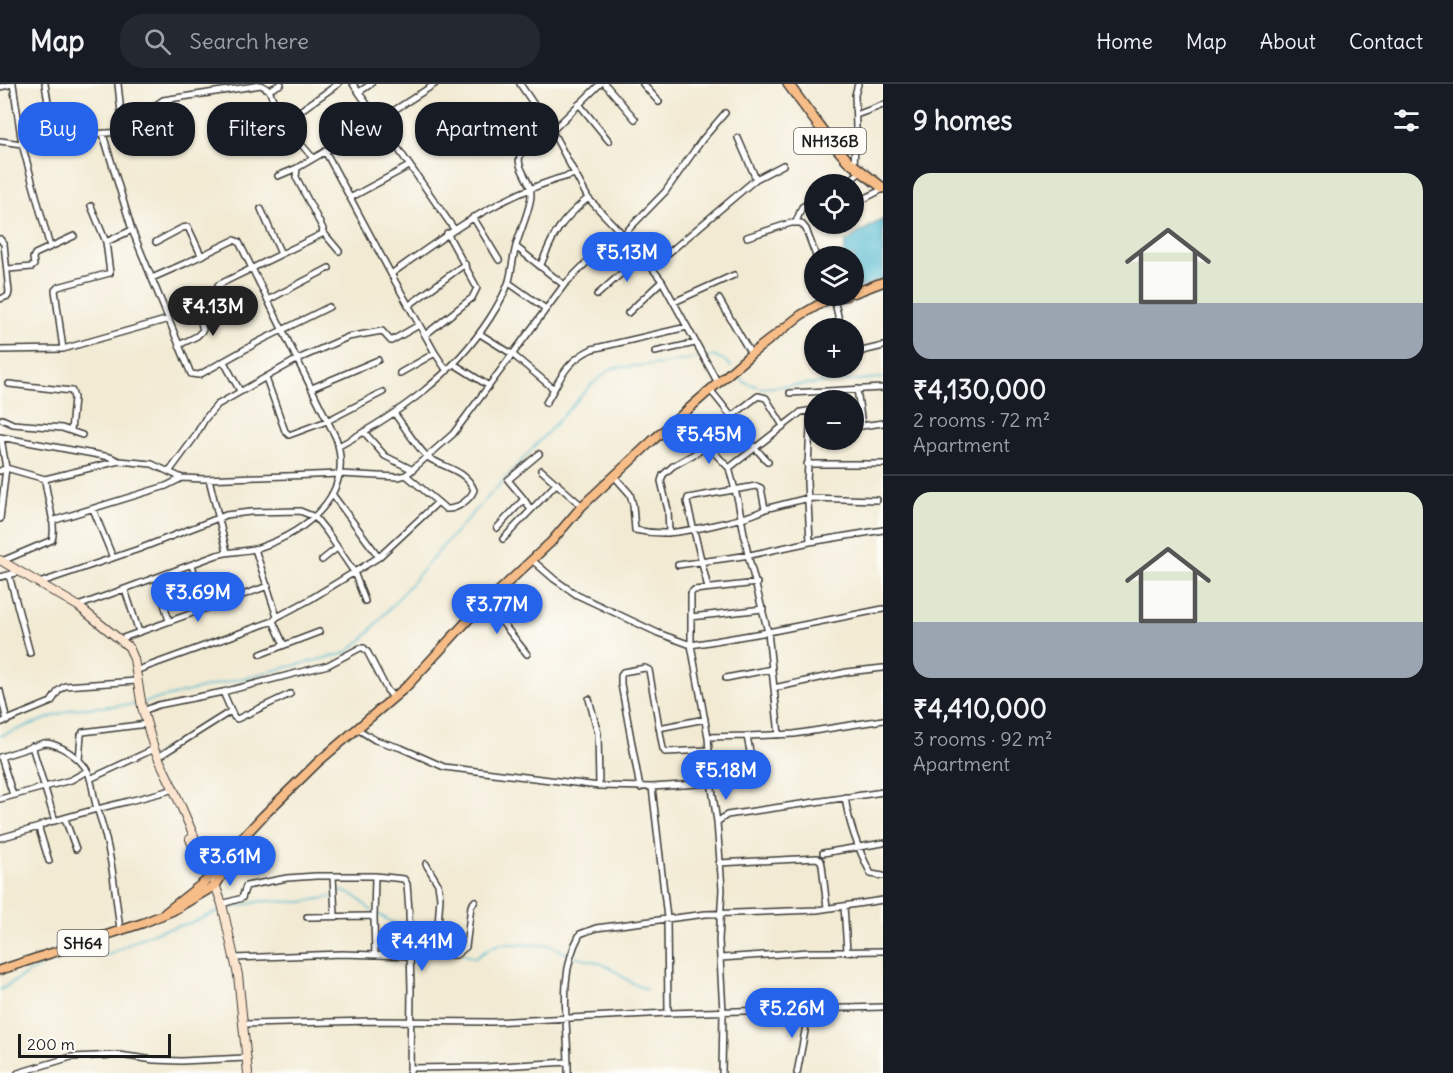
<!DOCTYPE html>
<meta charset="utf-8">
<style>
body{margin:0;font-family:Delius,sans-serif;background:#242831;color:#f1f3f6;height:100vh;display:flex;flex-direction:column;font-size:22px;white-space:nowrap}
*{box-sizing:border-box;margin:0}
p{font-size:20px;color:#9ea1a6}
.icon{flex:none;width:33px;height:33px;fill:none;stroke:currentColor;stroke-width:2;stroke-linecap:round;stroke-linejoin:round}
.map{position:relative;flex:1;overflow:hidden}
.sheet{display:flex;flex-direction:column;background:#171b24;width:570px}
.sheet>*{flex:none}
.banner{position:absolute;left:18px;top:18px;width:570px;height:54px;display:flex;gap:12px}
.tools{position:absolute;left:804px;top:90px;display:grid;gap:12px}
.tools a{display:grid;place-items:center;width:60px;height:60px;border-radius:50%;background:#171b24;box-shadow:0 2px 4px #0004;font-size:30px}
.scale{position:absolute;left:18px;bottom:15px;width:153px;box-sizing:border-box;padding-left:6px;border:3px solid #1c1c1c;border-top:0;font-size:16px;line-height:21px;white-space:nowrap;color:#1c1c1c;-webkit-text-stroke:4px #fdfcf7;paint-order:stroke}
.price{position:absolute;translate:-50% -51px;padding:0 14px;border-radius:21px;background:#2563eb;color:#fff;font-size:20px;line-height:39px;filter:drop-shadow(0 2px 3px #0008)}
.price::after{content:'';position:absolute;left:50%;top:36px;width:18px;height:14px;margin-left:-9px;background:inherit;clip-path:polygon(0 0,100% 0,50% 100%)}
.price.current{background:#222;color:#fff}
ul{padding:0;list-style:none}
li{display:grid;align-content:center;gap:12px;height:318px;padding:0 30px}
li+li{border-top:2px solid #363941}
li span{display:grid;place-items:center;height:186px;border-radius:18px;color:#555}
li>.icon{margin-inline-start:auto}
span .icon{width:108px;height:108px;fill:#fffc;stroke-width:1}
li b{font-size:26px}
h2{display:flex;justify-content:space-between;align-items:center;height:72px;padding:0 30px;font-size:26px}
.tag{padding:0 21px;border-radius:24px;background:#171b24;box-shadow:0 2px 4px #0004;font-size:21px;line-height:54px}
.tag.current{background:#2563eb;color:#fff}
header{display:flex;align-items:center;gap:36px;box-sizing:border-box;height:84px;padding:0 30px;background:#171b24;border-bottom:2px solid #363941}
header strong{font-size:28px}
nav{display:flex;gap:33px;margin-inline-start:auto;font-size:21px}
.search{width:420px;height:54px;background:#242831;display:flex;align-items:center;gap:15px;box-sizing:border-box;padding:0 21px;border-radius:24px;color:#9ea1a6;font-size:22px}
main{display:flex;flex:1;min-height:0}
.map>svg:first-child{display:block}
</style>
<header>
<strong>Map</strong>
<div class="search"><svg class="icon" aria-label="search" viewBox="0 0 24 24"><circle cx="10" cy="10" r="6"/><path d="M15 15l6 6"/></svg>Search here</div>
<nav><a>Home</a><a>Map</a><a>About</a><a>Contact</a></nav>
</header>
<main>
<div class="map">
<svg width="883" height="989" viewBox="0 0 883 989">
<rect width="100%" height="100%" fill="#fdfcf7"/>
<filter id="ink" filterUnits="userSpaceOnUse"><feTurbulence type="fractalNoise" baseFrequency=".0167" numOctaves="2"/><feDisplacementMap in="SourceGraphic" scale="12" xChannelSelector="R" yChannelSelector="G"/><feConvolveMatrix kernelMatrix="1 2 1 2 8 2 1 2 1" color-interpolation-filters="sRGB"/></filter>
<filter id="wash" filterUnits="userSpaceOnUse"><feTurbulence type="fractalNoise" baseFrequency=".008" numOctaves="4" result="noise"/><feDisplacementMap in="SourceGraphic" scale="24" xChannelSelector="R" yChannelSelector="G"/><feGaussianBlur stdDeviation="1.35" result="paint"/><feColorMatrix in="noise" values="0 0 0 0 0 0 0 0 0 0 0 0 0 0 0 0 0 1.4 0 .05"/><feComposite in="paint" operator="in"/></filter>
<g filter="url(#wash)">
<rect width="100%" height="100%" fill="#f2ead3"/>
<path fill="#50b8ce" stroke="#366a75" stroke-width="1.5" d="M883 135V194L863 203 854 204V172H844L845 159 859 149Z"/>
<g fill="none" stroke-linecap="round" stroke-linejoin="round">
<path stroke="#50b8ce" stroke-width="1.5" d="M707 273C718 271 725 275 731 283
M736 289 744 298 761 304 883 294
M145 618 346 569 364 554 445 460 592 300 612 284 662 280 703 273
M0 652 73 625 138 620
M336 811 342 807 355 812 372 827
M227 825 262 817 302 818 331 813
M376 829 408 848
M412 851 418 856 434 861
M439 863 457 868
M462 870 475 874 492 863 501 860 549 861 570 871
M575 872C587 876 602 878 612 885 625 894 631 900 646 905
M0 906 45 879 78 872 108 871 139 855 156 848 194 838 219 827"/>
</g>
</g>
<g filter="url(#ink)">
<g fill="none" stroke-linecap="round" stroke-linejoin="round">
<g stroke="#3c3b37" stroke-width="8">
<path id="minor" d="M13 0 22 60 50 163
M45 0 54 55
M118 0 123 48
M353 0 454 145
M520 0 552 47 588 114 642 171 662 197 718 299
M605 0 635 35
M643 0 659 18
M0 3 12 0
M269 6 281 0
M359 8 371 0
M579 20 609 57
M856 31 883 21
M283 39 338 0
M552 47 600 0
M103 50 132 146 191 290 199 291 260 257 329 223
M738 54 756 95
M0 57 22 60 90 50 123 48 150 43 153 41 156 21 163 16 261 1 269 6 283 39 313 74
M325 67 391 190 435 269 447 287
M854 81 856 43 855 11 858 0
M278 92 297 84
M845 100 862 87
M350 114 409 82
M854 120 883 105
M261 125 281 170
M473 133 499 176
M796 138 802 123 814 116
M323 148 339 167
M623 151 665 108 702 56 725 29
M747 153 791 139H801L806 145 816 172
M0 155 4 160 9 208 8 212 0 215
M106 158 132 146
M156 158 182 144 188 143 201 171
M516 163 564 201
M540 183C554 148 560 138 588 114
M652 183 756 95 783 81
M8 185 32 183 34 181 33 174 35 170 74 152
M391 190C450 148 503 108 575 90
M509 199 546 225
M218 201 322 150 323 145 296 93 297 84 379 36 435 0
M597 211 642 171
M719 215 751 270
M834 215 841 244
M268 216 329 184
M674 218 734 191
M408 222 465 180
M628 229 662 197
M480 250 512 270 554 305
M425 251 472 214 477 204 447 149
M179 261 197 252 203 246 197 223
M63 265 55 206 58 203 110 189 106 158 91 122
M0 266 63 265 169 235
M655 268 695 259
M854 269 883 262
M224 278 240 307
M454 280 489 302
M400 289 435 269
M266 294 285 347 289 351 327 337 383 308
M9 300 72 307 74 314 71 347
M312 304 378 276
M857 305 862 341
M710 306C731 329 746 356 768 378
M790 309 883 304
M546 319C561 294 565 278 592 265L687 243
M394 329C402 339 419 367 429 374 445 384 466 386 474 406 470 416 456 426 446 425L406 391
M2 335 13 340 62 344 82 351
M854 343 883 339
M364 348 385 372 413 386
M0 353 110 373 119 377 152 380 182 394 204 395 339 390 398 393 406 391 453 350 564 201 619 146
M707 361 729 384 738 417 748 471 768 548 779 651
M339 362C399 329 452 293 490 234 497 223 505 210 509 197 512 186 513 173 516 162 520 147 527 133 530 118 536 96 511 83 522 68 528 58 540 50 548 42
M807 380H883
M729 384 795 333 801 328 814 326
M541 386 582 422
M0 387 6 384 45 395 119 377
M169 388 194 354 205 335 217 321 298 275 348 253 382 247 391 257 419 241
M614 392 630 410 633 421 635 446C644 448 654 449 663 449 681 449 750 435 765 425L761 404 756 402 688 414 687 418 708 504
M209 395 227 468
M332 410 379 473
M524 415 508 396 539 370
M93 425 113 474
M765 425 808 414 877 416
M0 435 6 384 1 354
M52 437 166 402 182 394
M497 444 524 415 531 426
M669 449 668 426 661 397 663 391 673 382 703 365 732 332 758 312 766 314 783 342
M503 455 557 399
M810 458 807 398 811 327
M255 465 277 533
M322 476 337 464
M532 476 554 495 577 511 658 549 691 561 768 548 883 525
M2 477 52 456C57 441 46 412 45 395
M192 481 205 525
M678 481 750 471 810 458 883 446
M9 491 30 569
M0 493 20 488
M157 495 169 537
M39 499 139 465 226 431 250 428 300 427 315 433 327 448 354 488 365 517
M125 506 139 548
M486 518 527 570
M78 522C125 505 171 488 217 471 230 467 244 468 258 464 306 448 355 411 336 354L239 158 234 156 186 179 152 194
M691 533 763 525
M273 537 284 561
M120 555 268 502
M261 570 319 548
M135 587 273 537 277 533 309 516 379 473 438 418
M726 594 772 585
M774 604 847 588 883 584
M0 607 7 637
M223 608 234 633 237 635 290 610
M589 615 598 649 599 702
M143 627 158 621 223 608 328 581 360 564H364L368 569 387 606 394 614
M0 639 51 618 59 606 65 602 137 597
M659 644 705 635
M359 646 375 656 401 664 444 683 599 702 652 703 744 697C757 689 749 665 747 652L794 650 883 636
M83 648 147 640
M708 653 747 652
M32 662 55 737
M0 673 44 659C59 659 81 674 88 688 93 700 93 713 97 724 111 763 115 805 120 846
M1 673 13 711
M158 673 231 627
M79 676 81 651
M90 695 154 665
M652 703 667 834 668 929
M640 704 621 600V592L623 588 645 584 649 586 663 665 665 668 709 666
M845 713C849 742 858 765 871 790L883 792
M0 715 71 696 87 687
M65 735 76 765
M717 738 711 698 708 653 691 561V509L694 506 757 499
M0 754 39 743
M823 769 883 759
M49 777 40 748 39 743 41 741C84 727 128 718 171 706
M719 779 817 774 821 777 822 781 827 824
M426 780 438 800 440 813 436 871
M333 793 335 831
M222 820 242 814 246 802 287 794 316 792H375L404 795 407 800 409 827 411 905 410 989
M844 822 847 867
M307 833 370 832 374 834 375 871
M374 834 375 792
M233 874 342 870 410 872 456 871 466 863 471 822 475 817
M721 874 809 868 883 867
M244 940 372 937 493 938 668 929 883 923
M410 984 486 983 568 978
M18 989 71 973 119 971 154 976 181 977 246 974
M568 989C569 942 556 893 580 850L596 844 706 830 817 826 883 816
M722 989 723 928 719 856 722 805 717 738 727 731 883 708
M797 989 809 926"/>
</g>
<g stroke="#3c3b37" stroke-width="10">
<path id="secondary" d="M0 476 78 522 129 563 134 575 142 623 154 665 174 706 200 766 202 773
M190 755 195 767 202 773 212 792 222 820 238 891 248 989"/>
</g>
<g stroke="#3c3b37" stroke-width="11">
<path id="primary" d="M854 209 883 198
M165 829 212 792 236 761 263 732 318 678 406 603 468 536 551 458 582 422 652 357 751 270 801 231 825 217 846 212
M0 886 143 839 172 827 216 801 238 765"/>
</g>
<g stroke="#3c3b37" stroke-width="12">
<path id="trunk" d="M788 0 828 54 848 77 883 104"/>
</g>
<use href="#minor" stroke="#fff" stroke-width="5"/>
<use href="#secondary" stroke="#fce5cf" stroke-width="8"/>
<use href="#primary" stroke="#f7bd88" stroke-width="8"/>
<use href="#trunk" stroke="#f7bd88" stroke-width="9"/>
</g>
</g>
<g text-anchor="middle" stroke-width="4.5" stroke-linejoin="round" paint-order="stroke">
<g fill="#fdfcf7" stroke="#605f5e" stroke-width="1.5">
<rect x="794" y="44" width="72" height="26" rx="4.5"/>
<rect x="57.5" y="846" width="51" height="26" rx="4.5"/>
</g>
<g font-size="16" font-weight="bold" fill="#1c1c1c">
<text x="830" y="63">NH136B</text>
<text x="83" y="865">SH64</text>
</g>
</g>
</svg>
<div class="tools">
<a><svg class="icon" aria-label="locate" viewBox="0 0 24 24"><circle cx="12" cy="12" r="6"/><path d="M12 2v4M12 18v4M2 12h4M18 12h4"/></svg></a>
<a><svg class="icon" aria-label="layers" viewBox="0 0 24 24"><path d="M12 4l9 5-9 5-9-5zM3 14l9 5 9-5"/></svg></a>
<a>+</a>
<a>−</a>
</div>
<div class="scale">200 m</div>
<b class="price" style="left:627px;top:199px">₹5.13M</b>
<b class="price current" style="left:213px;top:253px">₹4.13M</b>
<b class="price" style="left:709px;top:381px">₹5.45M</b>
<b class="price" style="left:198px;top:539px">₹3.69M</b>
<b class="price" style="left:497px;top:551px">₹3.77M</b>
<b class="price" style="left:726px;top:717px">₹5.18M</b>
<b class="price" style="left:230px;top:803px">₹3.61M</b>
<b class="price" style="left:422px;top:888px">₹4.41M</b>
<b class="price" style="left:792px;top:955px">₹5.26M</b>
<div class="banner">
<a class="tag current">Buy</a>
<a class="tag">Rent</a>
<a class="tag">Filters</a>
<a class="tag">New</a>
<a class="tag">Apartment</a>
</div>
</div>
<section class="sheet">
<h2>9 homes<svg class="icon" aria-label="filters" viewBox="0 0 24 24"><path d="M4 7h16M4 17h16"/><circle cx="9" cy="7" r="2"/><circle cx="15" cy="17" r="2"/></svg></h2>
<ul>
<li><span style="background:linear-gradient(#dfe7d0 70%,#9aa5b1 0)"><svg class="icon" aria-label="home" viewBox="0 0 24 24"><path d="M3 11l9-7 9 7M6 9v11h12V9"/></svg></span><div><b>₹4,130,000</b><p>2 rooms · 72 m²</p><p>Apartment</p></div></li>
<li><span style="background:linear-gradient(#dfe7d0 70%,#9aa5b1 0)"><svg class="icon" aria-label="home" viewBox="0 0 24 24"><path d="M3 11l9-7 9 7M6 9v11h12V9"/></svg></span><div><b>₹4,410,000</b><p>3 rooms · 92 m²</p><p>Apartment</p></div></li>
</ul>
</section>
</main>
